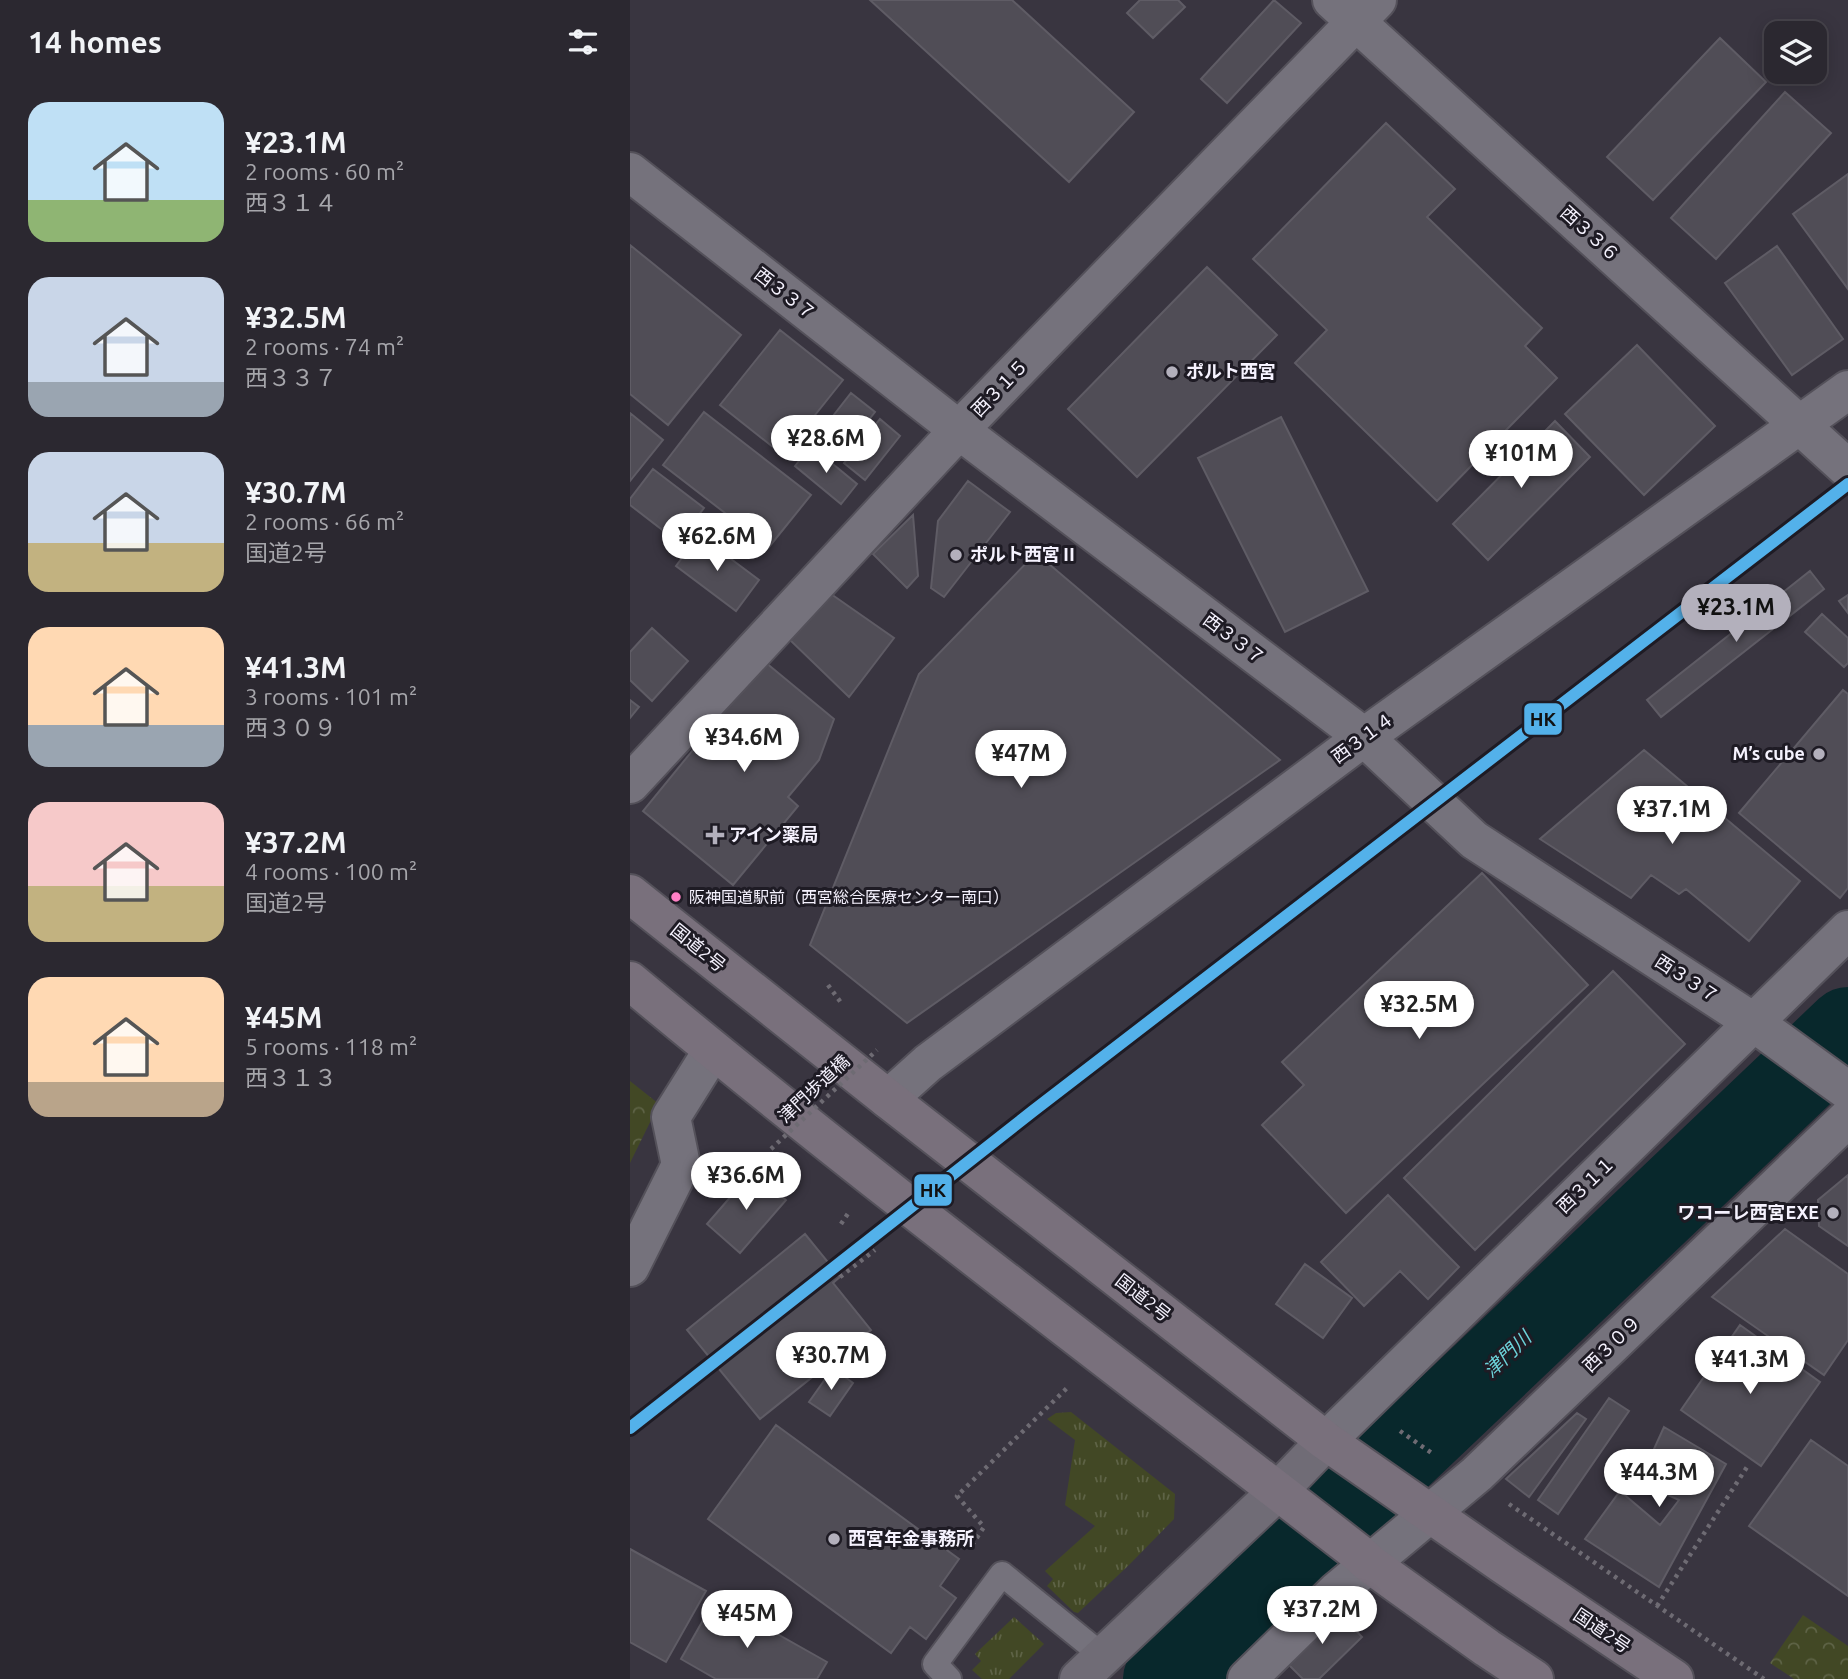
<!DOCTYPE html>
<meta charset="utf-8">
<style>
body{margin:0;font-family:Ubuntu,"Noto Sans JP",sans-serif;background:#37343c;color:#f1f3f6;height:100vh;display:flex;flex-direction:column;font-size:26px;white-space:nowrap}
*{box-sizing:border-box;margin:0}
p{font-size:23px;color:#a6a6ab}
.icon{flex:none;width:38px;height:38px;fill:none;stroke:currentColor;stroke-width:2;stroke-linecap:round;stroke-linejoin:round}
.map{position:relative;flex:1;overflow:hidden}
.drawer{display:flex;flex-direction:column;background:#2b2830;width:630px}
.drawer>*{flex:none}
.buttons{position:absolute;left:1134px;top:21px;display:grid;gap:14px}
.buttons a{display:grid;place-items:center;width:63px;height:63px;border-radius:14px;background:#2b2830;box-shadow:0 4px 18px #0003,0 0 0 2px #47444c;font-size:35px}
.price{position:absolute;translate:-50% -60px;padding:0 16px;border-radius:24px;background:#fff;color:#222;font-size:23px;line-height:46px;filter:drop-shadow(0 2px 4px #0008)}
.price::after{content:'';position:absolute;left:50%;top:42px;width:21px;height:16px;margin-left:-10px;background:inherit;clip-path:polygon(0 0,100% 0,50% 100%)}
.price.current{background:#b3b0bc;color:#111}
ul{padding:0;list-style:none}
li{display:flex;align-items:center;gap:21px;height:175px;padding:0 28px}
li span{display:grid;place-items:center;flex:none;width:196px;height:140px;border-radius:21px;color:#555}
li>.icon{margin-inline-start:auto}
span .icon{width:84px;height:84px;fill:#fffc;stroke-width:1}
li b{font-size:30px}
h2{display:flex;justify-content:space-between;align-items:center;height:84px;padding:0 28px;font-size:30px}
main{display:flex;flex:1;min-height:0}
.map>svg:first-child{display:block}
</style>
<main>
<section class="drawer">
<h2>14 homes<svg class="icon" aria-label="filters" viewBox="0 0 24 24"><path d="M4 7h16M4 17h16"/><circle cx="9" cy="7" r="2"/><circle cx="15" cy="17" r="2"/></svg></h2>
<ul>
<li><span style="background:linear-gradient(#bfe0f5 70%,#8fb573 0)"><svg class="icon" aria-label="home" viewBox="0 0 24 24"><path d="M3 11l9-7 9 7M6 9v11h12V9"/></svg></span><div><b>¥23.1M</b><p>2 rooms · 60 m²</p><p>西３１４</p></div></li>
<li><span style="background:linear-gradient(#c9d6e8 75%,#9aa5b1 0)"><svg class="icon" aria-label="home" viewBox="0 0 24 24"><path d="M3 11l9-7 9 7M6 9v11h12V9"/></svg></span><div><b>¥32.5M</b><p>2 rooms · 74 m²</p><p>西３３７</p></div></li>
<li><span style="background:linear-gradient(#c9d6e8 65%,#c2b280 0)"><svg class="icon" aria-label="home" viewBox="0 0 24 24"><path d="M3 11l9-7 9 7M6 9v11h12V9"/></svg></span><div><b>¥30.7M</b><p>2 rooms · 66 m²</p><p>国道2号</p></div></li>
<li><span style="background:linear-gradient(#ffd9b3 70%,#9aa5b1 0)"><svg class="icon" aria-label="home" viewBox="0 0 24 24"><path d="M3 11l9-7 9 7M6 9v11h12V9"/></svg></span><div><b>¥41.3M</b><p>3 rooms · 101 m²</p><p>西３０９</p></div></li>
<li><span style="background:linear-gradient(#f6c9c9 60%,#c2b280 0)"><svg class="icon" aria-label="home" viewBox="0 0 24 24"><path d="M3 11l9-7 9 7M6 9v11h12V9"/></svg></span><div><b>¥37.2M</b><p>4 rooms · 100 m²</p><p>国道2号</p></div></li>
<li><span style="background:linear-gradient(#ffd9b3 75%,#b9a48a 0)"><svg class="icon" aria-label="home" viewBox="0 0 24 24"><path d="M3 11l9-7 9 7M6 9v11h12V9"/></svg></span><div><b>¥45M</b><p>5 rooms · 118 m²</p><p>西３１３</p></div></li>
</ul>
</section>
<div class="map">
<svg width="1218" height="1679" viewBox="0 0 1218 1679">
<defs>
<pattern id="grass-tufts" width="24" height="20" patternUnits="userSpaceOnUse" patternTransform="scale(1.75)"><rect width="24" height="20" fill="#424825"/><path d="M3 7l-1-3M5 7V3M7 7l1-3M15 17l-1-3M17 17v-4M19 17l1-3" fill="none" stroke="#5e6346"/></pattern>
<pattern id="park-crowns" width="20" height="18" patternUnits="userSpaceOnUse" patternTransform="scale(1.75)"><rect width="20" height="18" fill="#424825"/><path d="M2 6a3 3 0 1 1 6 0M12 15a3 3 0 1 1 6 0" fill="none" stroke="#5e6346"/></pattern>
</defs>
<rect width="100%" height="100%" fill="#393540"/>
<path fill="url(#grass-tufts)" d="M441 1412 545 1494 544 1519 499 1565 448 1613 444 1612 417 1586 423 1579 415 1571 465 1526 435 1505 445 1440 417 1419 426 1413Z
M384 1617 414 1644 379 1679H352L342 1670 351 1661 345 1654Z"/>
<path fill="url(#park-crowns)" d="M0 1081 29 1104 0 1163Z
M1173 1615 1218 1646V1679H1164L1140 1663Z"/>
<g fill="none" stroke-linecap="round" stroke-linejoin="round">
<path stroke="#08282c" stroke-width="84" d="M535 1679 1218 1029"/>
</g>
<path fill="#504d56" stroke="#5f5c65" stroke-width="2" d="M240 0H382L504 112 439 182Z
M510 0H548L555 7 523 38 497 13Z
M644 0 671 23 597 103 571 79Z
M1090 38 1136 82 1023 200 977 157Z
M1155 92 1201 133 1086 259 1041 218Z
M756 123 825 189 797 217 912 328 895 346 927 378 807 501 665 363 697 330 623 259Z
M1218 174V289L1163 214Z
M0 245 111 335 38 425 0 394Z
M1147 246 1213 339 1162 375 1095 283Z
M577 267 647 335 507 477 438 409Z
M150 330 213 380 153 455 90 405Z
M1007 345 1085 426 1014 495 935 414Z
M221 393 245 412 208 459 185 439Z
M74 412 181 495 139 547 33 465Z
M0 413 33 440 0 481Z
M651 417 738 591 655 632 568 458Z
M250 419 270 436 235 480 214 463Z
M925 421 960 457 858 560 823 524Z
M181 446 227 484 211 504 165 466Z
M23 469 74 508 48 542 0 505V499Z
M338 481 380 512 314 597 301 588 308 521Z
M283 515 288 576 277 588 243 554Z
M69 535 129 580 106 611 46 566Z
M406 553 650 760 277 1023 180 945 289 674Z
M1180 571 1194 589 1031 717 1017 700Z
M201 594 264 638 219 697 159 639Z
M1218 595V613L1209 601Z
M1192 614 1218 638V663L1214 667 1175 632Z
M22 628 58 661 22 701 0 680V652Z
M135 662 204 719 189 760 158 797 168 806 103 885 13 811Z
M1213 690 1218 694V888L1210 898 1109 813Z
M0 700 9 707 0 718Z
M1014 750 1170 881 1119 941 1056 889 1049 894 1021 875 1001 898 910 839Z
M852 873 958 985 716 1213 632 1125 674 1085 652 1062Z
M983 971 1055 1044 845 1250 774 1178Z
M123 1171 156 1200 110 1253 77 1224Z
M1218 1175V1246L1189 1226 1188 1200Z
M758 1195 829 1267 798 1299 770 1271 734 1306 691 1262Z
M1155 1229 1218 1274V1340L1194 1375 1082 1297Z
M175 1234 210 1277 203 1283 241 1330 130 1419 57 1330Z
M675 1264 722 1298 693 1338 646 1304Z
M1110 1325 1190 1382 1131 1466 1051 1410Z
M203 1368 223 1383 200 1416 179 1402Z
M979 1398 999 1411 928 1514 908 1500Z
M947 1413 956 1419 899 1497 876 1479Z
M146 1425 329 1559 310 1586 326 1598 296 1639 280 1627 261 1653 78 1519Z
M1034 1427 1096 1464 1029 1587 955 1539 990 1491 1030 1525 1049 1500 1009 1482Z
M1181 1440 1218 1466V1596L1119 1526Z
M0 1549 76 1591 36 1662 0 1642Z
M85 1599 197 1662 187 1679H86L51 1659Z
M704 1607 732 1637 689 1679H673L652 1658Z"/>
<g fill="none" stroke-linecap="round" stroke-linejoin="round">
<g stroke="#54515a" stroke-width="28">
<path id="lane" d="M319 1679 305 1664 372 1574 473 1656"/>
</g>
<g stroke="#54515a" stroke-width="42">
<path id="street" d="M702 0 1218 469
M0 172 329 430 734 737 844 840 1123 1022 1218 1091
M0 784 329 430 747 0
M258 1099 298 1063 734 737 1218 390
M0 1267 51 1165 41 1117 83 1050
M696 1441 1218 930
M617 1679 707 1591 847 1474 1218 1118"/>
</g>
<g stroke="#54515a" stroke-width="42">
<path id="secondary" d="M449 1679 648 1491 696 1441"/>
</g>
<g stroke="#54515a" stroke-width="42">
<path id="highway" d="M0 894 258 1099 696 1441 874 1565 1044 1679
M0 981C237 1179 484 1364 728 1553L740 1564 857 1648 904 1679"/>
</g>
<path stroke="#6e6b73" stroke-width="4.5" stroke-dasharray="3.5 5" stroke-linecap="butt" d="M198 985 212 1004
M211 1224 219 1212
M210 1277 245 1250
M770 1431 803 1454
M879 1504 1134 1679
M342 1545 354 1527 327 1496 437 1388
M1027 1606 1117 1467"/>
<use href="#lane" stroke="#75727c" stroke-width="24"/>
<use href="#street" stroke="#75727c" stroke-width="38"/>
<use href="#secondary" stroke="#706c76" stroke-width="38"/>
<use href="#highway" stroke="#79707c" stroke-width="38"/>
<path stroke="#6e6b73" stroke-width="4.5" stroke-dasharray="3.5 5" stroke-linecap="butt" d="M141 1149 247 1050"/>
<g stroke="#1e1b24" stroke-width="18">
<path id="rail-1" d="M0 1428 403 1111 1218 484"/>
</g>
<use href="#rail-1" stroke="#53b1ea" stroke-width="12"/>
</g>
<g fill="#b3b0bc" stroke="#1e1b24" stroke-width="2.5">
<circle cx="542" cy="372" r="7"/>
<circle cx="326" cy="555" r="7"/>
<circle cx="1189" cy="754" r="7"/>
<path d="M81.5 824.5h7v7h7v7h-7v7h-7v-7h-7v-7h7z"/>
<circle cx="1203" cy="1213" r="7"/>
<circle cx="204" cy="1539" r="7"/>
</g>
<circle fill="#ff80c5" stroke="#1e1b24" stroke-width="2.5" cx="46" cy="897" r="6"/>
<g text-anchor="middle" stroke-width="6" stroke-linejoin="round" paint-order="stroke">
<g font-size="16" fill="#f5f2fe" stroke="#1e1b24" text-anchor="start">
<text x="59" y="903">阪神国道駅前（西宮総合医療センター南口）</text>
</g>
<g font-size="18" fill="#f5f2fe" stroke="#1e1b24">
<text transform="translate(960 234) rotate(42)" y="6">西３３６</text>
<text transform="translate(155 294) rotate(38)" y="6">西３３７</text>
<text transform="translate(370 388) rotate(-46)" y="6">西３１５</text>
<text transform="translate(604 639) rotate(37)" y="6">西３３７</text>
<text transform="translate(733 738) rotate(-36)" y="6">西３１４</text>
<text transform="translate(68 948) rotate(39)" y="6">国道2号</text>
<text transform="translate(1057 979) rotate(33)" y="6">西３３７</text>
<text transform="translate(184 1089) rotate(-43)" y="6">津門歩道橋</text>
<text transform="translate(956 1185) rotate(-44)" y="6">西３１１</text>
<text transform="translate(513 1298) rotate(38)" y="6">国道2号</text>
<text transform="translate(982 1344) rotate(-44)" y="6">西３０９</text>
<text transform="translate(972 1631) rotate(34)" y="6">国道2号</text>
</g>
<g font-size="18" font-weight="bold" fill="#f5f2fe" stroke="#1e1b24" text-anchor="start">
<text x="556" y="378">ポルト西宮</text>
<text x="340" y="561">ポルト西宮Ⅱ</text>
<text x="1175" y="760" text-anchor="end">M’s cube</text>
<text x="99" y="841">アイン薬局</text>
<text x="1189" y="1219" text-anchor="end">ワコーレ西宮EXE</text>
<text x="218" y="1545">西宮年金事務所</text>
</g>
<g font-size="19" font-style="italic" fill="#6cd3da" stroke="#1e1b24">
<text transform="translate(877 1354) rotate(-44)" y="7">津門川</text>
</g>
</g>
<g stroke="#1e1b24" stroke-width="2.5">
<rect x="893" y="702" width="40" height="34" rx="7" fill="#53b1ea"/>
<rect x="283" y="1173" width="40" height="34" rx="7" fill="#53b1ea"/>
</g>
<g font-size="19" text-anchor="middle" font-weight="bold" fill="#111">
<text x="913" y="726">HK</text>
<text x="303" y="1197">HK</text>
</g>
</svg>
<div class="buttons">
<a><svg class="icon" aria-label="layers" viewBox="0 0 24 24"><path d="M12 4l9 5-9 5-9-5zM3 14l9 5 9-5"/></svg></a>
</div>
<b class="price" style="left:196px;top:475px">¥28.6M</b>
<b class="price" style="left:891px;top:490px">¥101M</b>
<b class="price" style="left:87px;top:573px">¥62.6M</b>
<b class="price current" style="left:1106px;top:644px">¥23.1M</b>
<b class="price" style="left:114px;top:774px">¥34.6M</b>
<b class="price" style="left:391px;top:790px">¥47M</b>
<b class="price" style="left:1042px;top:846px">¥37.1M</b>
<b class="price" style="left:789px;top:1041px">¥32.5M</b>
<b class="price" style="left:116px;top:1212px">¥36.6M</b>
<b class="price" style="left:201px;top:1392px">¥30.7M</b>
<b class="price" style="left:1120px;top:1396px">¥41.3M</b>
<b class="price" style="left:1029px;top:1509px">¥44.3M</b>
<b class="price" style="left:692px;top:1646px">¥37.2M</b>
<b class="price" style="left:117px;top:1650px">¥45M</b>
</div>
</main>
